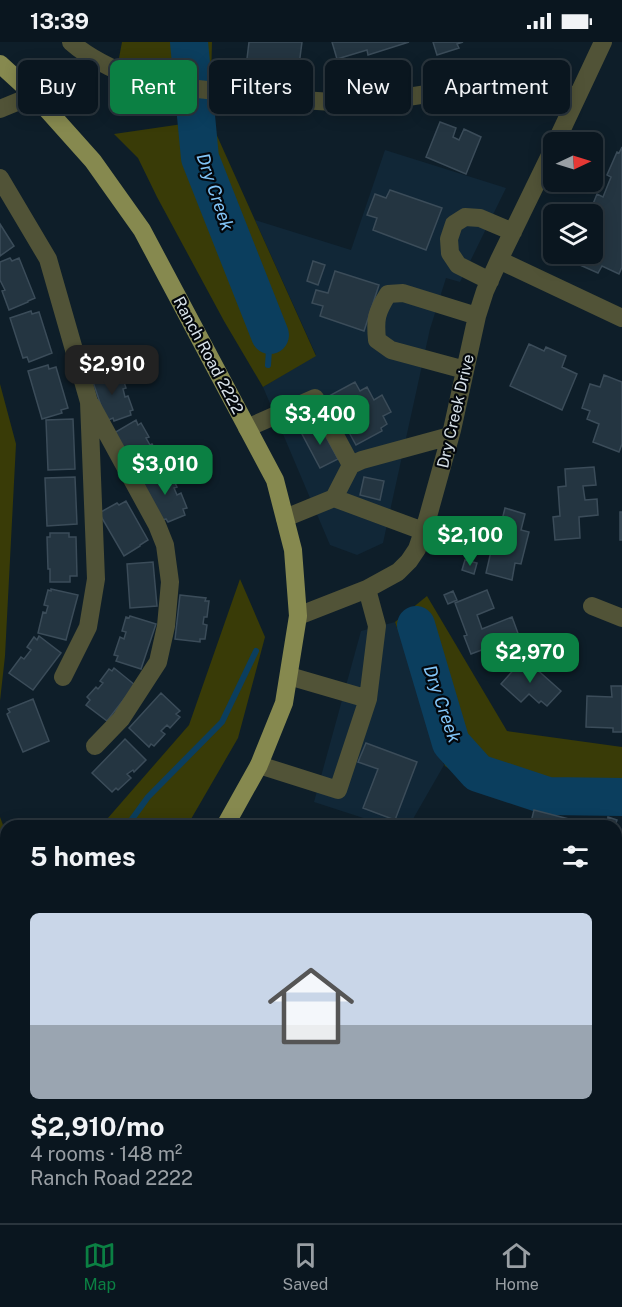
<!DOCTYPE html>
<meta charset="utf-8">
<style>
body{margin:0;font-family:"Public Sans",sans-serif;background:#18232c;color:#f1f3f6;height:100vh;display:flex;flex-direction:column;font-size:22px;white-space:nowrap}
*{box-sizing:border-box;margin:0}
p{font-size:20px;color:#999fa4}
.icon{flex:none;width:33px;height:33px;fill:none;stroke:currentColor;stroke-width:2;stroke-linecap:round;stroke-linejoin:round}
.map{position:relative;flex:1;overflow:hidden}
.details{position:absolute;left:0px;top:778px;width:622px;height:404px;display:flex;flex-direction:column;background:#0a161f;border-radius:18px 18px 0 0;box-shadow:0 3px 15px #0003,0 0 0 2px #2a353d}
.details>*{flex:none}
.guide{position:absolute;left:18px;top:18px;width:586px;height:54px;display:flex;gap:12px}
.needle{width:39px;rotate:86deg}
.buttons{position:absolute;left:543px;top:90px;display:grid;gap:12px}
.buttons a{display:grid;place-items:center;width:60px;height:60px;border-radius:9px;background:#0a161f;box-shadow:0 3px 15px #0003,0 0 0 2px #2a353d;font-size:30px}
.price{position:absolute;translate:-50% -51px;padding:0 14px;border-radius:12px;background:#0b8043;color:#fff;font-size:20px;line-height:39px;filter:drop-shadow(0 2px 3px #0008)}
.price::after{content:'';position:absolute;left:50%;top:36px;width:18px;height:14px;margin-left:-9px;background:inherit;clip-path:polygon(0 0,100% 0,50% 100%)}
.price.current{background:#222;color:#fff}
ul{padding:0;list-style:none}
li{display:grid;align-content:center;gap:12px;height:318px;padding:0 30px}
li+li{border-top:2px solid #2a353d}
li span{display:grid;place-items:center;height:186px;border-radius:9px;color:#555}
li>.icon{margin-inline-start:auto}
span .icon{width:108px;height:108px;fill:#fffc;stroke-width:1}
li b{font-size:26px}
h2{display:flex;justify-content:space-between;align-items:center;height:72px;padding:0 30px;font-size:26px}
.tag{padding:0 21px;border-radius:9px;background:#0a161f;box-shadow:0 3px 15px #0003,0 0 0 2px #2a353d;font-size:21px;line-height:54px}
.tag.current{background:#0b8043;color:#fff}
.status{display:flex;justify-content:space-between;align-items:center;height:42px;padding:0 30px;background:#0a161f;direction:ltr}
.status svg{height:16px;fill:currentColor}
.tab-bar{display:flex;justify-content:space-around;align-items:center;height:84px;border-top:2px solid #2a353d;background:#0a161f;font-size:16px;color:#999fa4}
.tab-bar a{display:grid;justify-items:center;gap:3px}
.tab-bar .current{color:#0b8043}
.map>svg:first-child{display:block}
</style>
<div class="status"><b>13:39</b><svg viewBox="0 0 49 12"><path d="M0 12V9h3v3zM5 12V6h3v6zM10 12V3h3v9zM15 12V0h3v12zM26 1h20v11H26zM47 4h2v5h-2z"/></svg></div>
<div class="map">
<svg width="622" height="1181" viewBox="0 0 622 1181">
<rect width="100%" height="100%" fill="#0e1e29"/>
<path fill="#112737" d="M385 108 506 146 460 240 446 236 430 287 383 501 357 513 330 503 263 345 316 313 255 178 351 208Z
M395 580 444 723 409 784H388L314 760 361 589Z"/>
<path fill="#393b07" d="M122 0H212L211 38 119 16Z
M210 78 316 314 263 345 224 279 157 155 138 116 114 92Z
M0 342 16 402 5 614 0 659Z
M240 537 265 595 238 696 187 784H101L189 683Z
M427 554 507 689 622 705V766L534 762 487 753 445 724 395 580Z
M0 775 6 791V1091L0 1101Z
M45 1176H78V1181H41Z"/>
<g fill="none" stroke-linecap="round" stroke-linejoin="round">
<path stroke="#0b3e5e" stroke-width="6" d="M268 323 270 293
M127 784 148 755 222 680 256 609
M0 1090 6 1079"/>
<path stroke="#0b3e5e" stroke-width="38" d="M189 0 200 116 270 293
M416 583 451 701 478 731 548 754 622 755"/>
</g>
<path fill="#243541" stroke="#3b4c59" stroke-width="1.5" d="M249 0H302L298 31 246 25Z
M332 0H409L368 13 367 8 337 17Z
M433 0H463L457 2 459 6 437 13Z
M440 80 456 86 453 95 459 98 464 87 481 95 466 132 426 115Z
M622 105V225L619 232 602 224 598 231 571 219 574 212H592V172H589L597 152 603 155 611 135 607 133 617 110 619 111Z
M390 148 442 166 426 208 373 188 377 176 367 173 375 152 386 156Z
M0 182 14 204 0 214Z
M10 216 12 219 19 216 35 256 28 259V260L9 268 2 249 5 248 0 238V220Z
M313 219 325 223 318 243 307 239Z
M335 229 379 243 364 289 320 274 323 264 312 261 316 248 328 251Z
M31 269 32 272 39 270 52 311 29 320 27 315 23 316 10 276Z
M529 302 544 309 546 305 566 314 562 325 577 332 562 368 510 344Z
M48 323 49 327 56 325 68 366 61 368 62 371 42 377 28 329Z
M117 328 118 332 121 331 126 346 123 347 125 355 128 354 133 368 130 369 131 373 114 379 113 376 106 379 91 334 95 333 96 335Z
M604 333 622 340V402L619 410 593 400 599 382 587 377 590 369 582 366 590 342 600 345Z
M355 340 360 349 367 345 374 358 382 353 391 370 383 374 387 382 381 386 382 389 356 403 329 354Z
M73 377 75 427 48 428 46 378Z
M136 378 138 383 141 381 149 395 146 396 150 403 152 402 160 415 157 417 159 421 144 430 142 427 136 431 114 391Z
M319 382 338 417 320 426 302 392Z
M594 425 596 443 583 444 585 458 597 457 598 473 579 475 580 496 555 498 553 475 560 474 558 445 566 444 565 427Z
M165 428 167 432 170 431 177 445 174 446 177 453 181 451 187 466 183 467 185 473 168 480 166 477 160 479 142 438Z
M75 435 77 482 47 484 45 436Z
M364 435 384 439 380 458 360 453Z
M126 459 148 498 140 503V504L124 514 99 471 117 461 119 463Z
M505 466 525 472 521 488 529 490 521 522 515 521 512 538 486 531 492 505 497 507 502 490 495 488 498 481 501 482Z
M620 470H622V498H620Z
M50 491H69V495H76L77 534H70V540H50V527H48L47 495H50Z
M465 518 477 521 474 532 462 528Z
M153 520 157 564 130 566 127 522Z
M51 547 78 553 66 598 38 591 43 570 46 571 48 564 44 563 48 548 51 549Z
M487 548 494 566 477 573 482 587 512 575 519 594 471 612 464 594 467 593 455 561Z
M453 549 457 558 448 562 444 553Z
M180 553 206 556 205 559H209L207 575H204L203 582 207 583 205 597H200V600L175 597Z
M130 574 156 582 141 627 116 619 118 614 114 613 120 595 124 597 126 590 122 589 126 575 129 576Z
M39 594 61 611 33 648 9 631 21 615 24 617 31 608 27 605 34 595 37 598Z
M524 616 561 649 547 664 541 659 539 661 529 652 521 660 501 642Z
M114 626 135 643 107 679 86 663 90 658 87 655 96 645 98 647 103 641 100 639 109 627 112 629Z
M611 644H622V690H613V686L586 685 587 654 612 655Z
M161 651 180 669 176 672 180 675 170 686 167 683 161 689 165 692 154 704 151 702 149 705 129 686Z
M33 657 49 699 23 710 7 672 10 670 8 667Z
M125 697 146 718 134 730 133 728 127 732 131 736 118 748 116 746 112 750 92 731Z
M366 701 417 720 395 778 363 766 378 727 358 720Z
M534 768 596 784H530Z
M608 775 617 778 615 784H606Z
M620 1023 622 1025V1054L616 1051V1029Z
M271 1176H309L311 1181H267L272 1179Z
M332 1176 334 1181H319L331 1176Z
M364 1176H415L383 1181V1177L365 1180Z
M448 1176H497L448 1179Z
M562 1176H591L589 1181H559Z"/>
<g fill="none" stroke-linecap="round" stroke-linejoin="round">
<path stroke="#515337" stroke-width="18" d="M71 0C92 19 124 32 150 42L302 58 363 62 478 44 511 53H578
M0 67 34 53
M556 100 603 0
M0 136 48 217 89 360 96 537 88 585 63 635
M499 218 622 276
M490 239 458 223 450 211 449 197 454 182 465 175 480 176 513 190
M465 328 391 308 377 298C375 277 376 271 388 252L403 251 477 274
M92 364 157 483 165 503 170 540 166 584 158 620 121 677 95 704
M247 386 315 356 351 423 362 418 450 394
M334 456 351 423
M285 476 334 456 423 489
M367 547 377 584 368 657
M592 564 622 576
M298 574 367 547 398 530 409 519 417 507 427 478 452 388 477 274 485 249 499 218 554 105
M259 723 338 748 368 657 289 634
M616 907 622 909
M124 1176V1181"/>
<path stroke="#86894f" stroke-width="18" d="M0 22 34 53 93 119 142 188 275 438 293 508 298 574 284 661 259 723 225 784
M0 1165 6 1156"/>
</g>
<g text-anchor="middle" stroke-width="4.5" stroke-linejoin="round" paint-order="stroke">
<g font-size="16" fill="#d7e1e9" stroke="#03070c">
<text transform="translate(209 313) rotate(62)" y="6">Ranch Road 2222</text>
<text transform="translate(455 369) rotate(-77)" y="6">Dry Creek Drive</text>
</g>
<g font-size="18" font-style="italic" fill="#83c6f9" stroke="#03070c">
<text transform="translate(215 150) rotate(71)" y="6">Dry Creek</text>
<text transform="translate(442 662) rotate(71)" y="6">Dry Creek</text>
</g>
</g>
</svg>
<div class="buttons">
<a><svg class="needle" viewBox="-14 -14 28 28"><path d="M0-13l5 13h-10z" fill="#e53935"/><path d="M0 13l5-13h-10z" fill="#999fa4"/></svg></a>
<a><svg class="icon" aria-label="layers" viewBox="0 0 24 24"><path d="M12 4l9 5-9 5-9-5zM3 14l9 5 9-5"/></svg></a>
</div>
<b class="price current" style="left:112px;top:354px">$2,910</b>
<b class="price" style="left:320px;top:404px">$3,400</b>
<b class="price" style="left:165px;top:454px">$3,010</b>
<b class="price" style="left:470px;top:525px">$2,100</b>
<b class="price" style="left:530px;top:642px">$2,970</b>
<div class="guide">
<a class="tag">Buy</a>
<a class="tag current">Rent</a>
<a class="tag">Filters</a>
<a class="tag">New</a>
<a class="tag">Apartment</a>
</div>
<section class="details">
<h2>5 homes<svg class="icon" aria-label="filters" viewBox="0 0 24 24"><path d="M4 7h16M4 17h16"/><circle cx="9" cy="7" r="2"/><circle cx="15" cy="17" r="2"/></svg></h2>
<ul>
<li><span style="background:linear-gradient(#c9d6e8 60%,#9aa5b1 0)"><svg class="icon" aria-label="home" viewBox="0 0 24 24"><path d="M3 11l9-7 9 7M6 9v11h12V9"/></svg></span><div><b>$2,910/mo</b><p>4 rooms · 148 m²</p><p>Ranch Road 2222</p></div></li>
</ul>
</section>
</div>
<nav class="tab-bar">
<a class="current"><svg class="icon" aria-label="map" viewBox="0 0 24 24"><path d="M3 6l6-2 6 2 6-2v14l-6 2-6-2-6 2zM9 4v14M15 6v14"/></svg>Map</a>
<a><svg class="icon" aria-label="saved" viewBox="0 0 24 24"><path d="M7 4h10v16l-5-4-5 4z"/></svg>Saved</a>
<a><svg class="icon" aria-label="home" viewBox="0 0 24 24"><path d="M3 11l9-7 9 7M6 9v11h12V9"/></svg>Home</a>
</nav>
